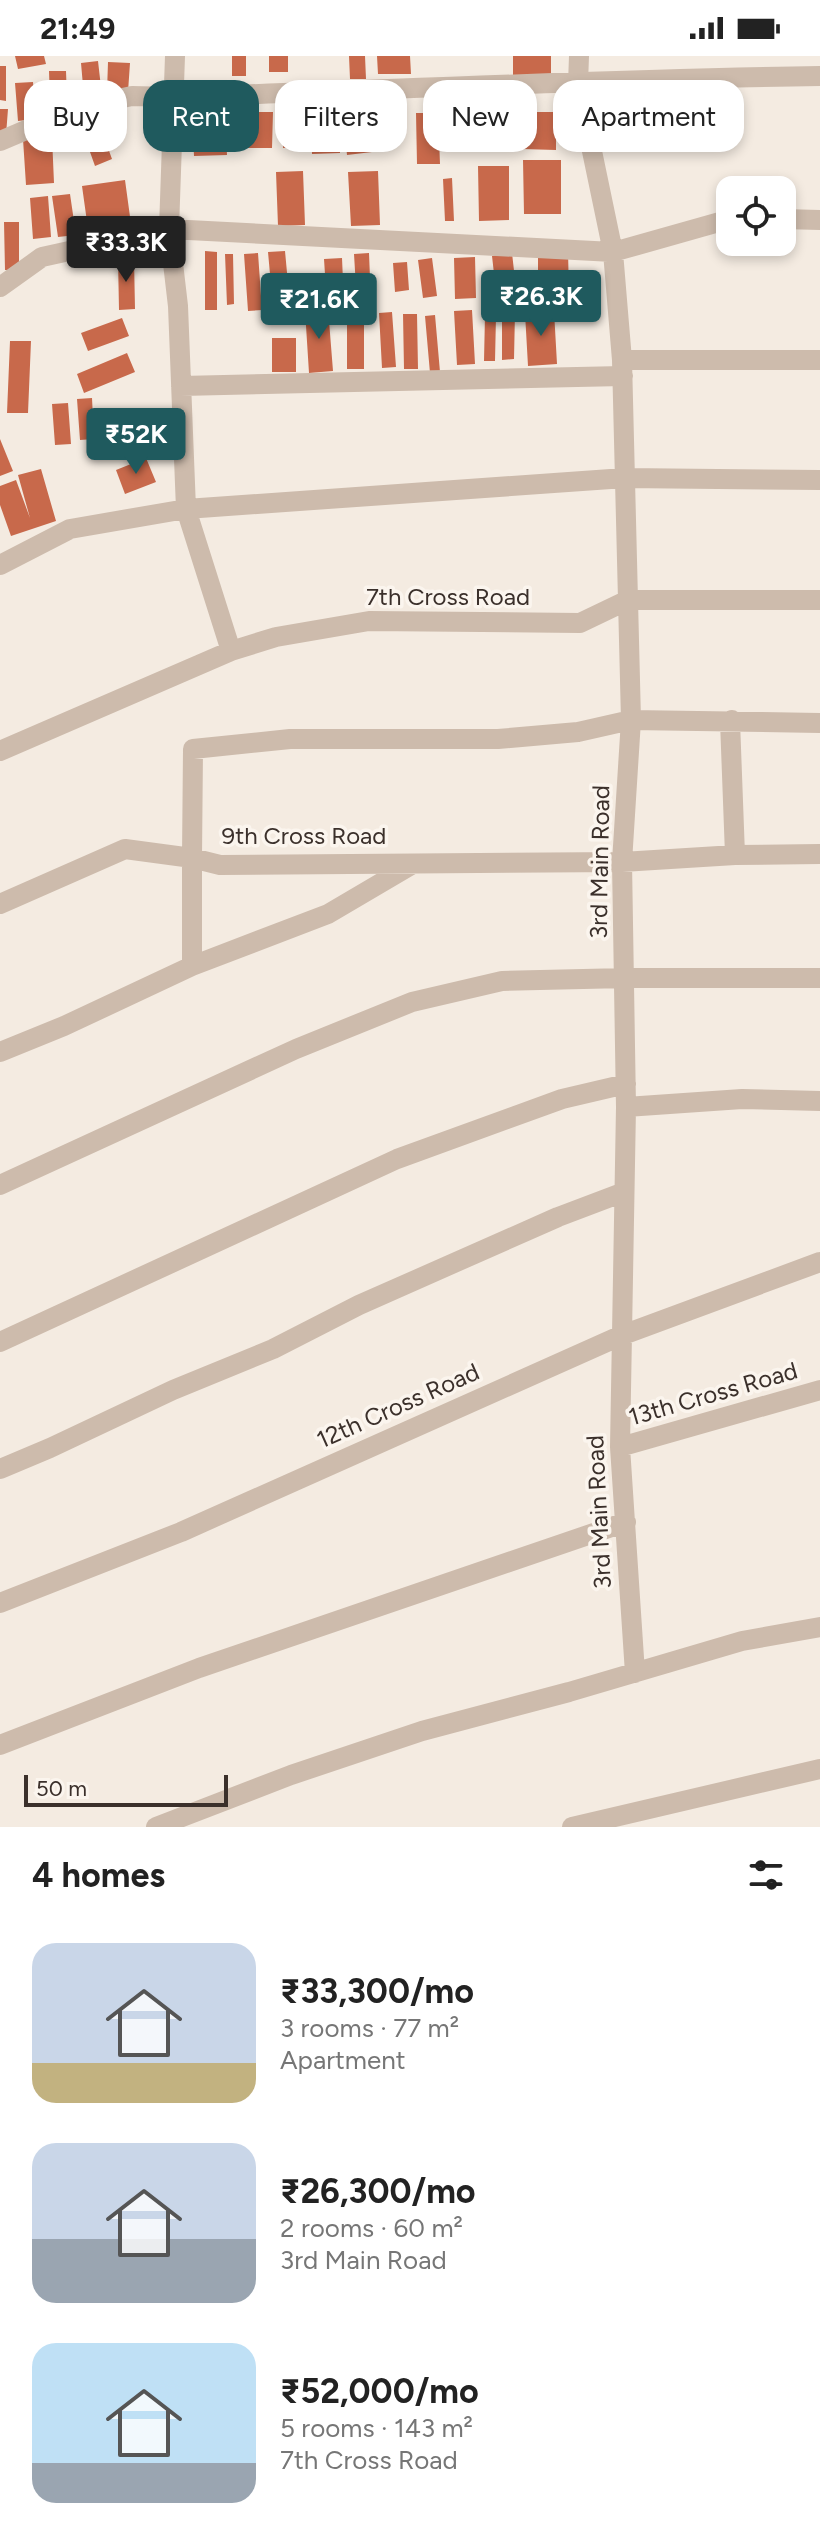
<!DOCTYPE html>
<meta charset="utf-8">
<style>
body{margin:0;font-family:Figtree,sans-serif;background:#f2f2f2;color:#222;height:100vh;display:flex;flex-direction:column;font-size:30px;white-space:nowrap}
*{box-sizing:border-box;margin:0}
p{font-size:26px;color:#767676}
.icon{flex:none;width:44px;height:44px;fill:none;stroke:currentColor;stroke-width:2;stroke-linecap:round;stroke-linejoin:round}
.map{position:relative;height:1771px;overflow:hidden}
.drawer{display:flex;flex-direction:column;background:#fff;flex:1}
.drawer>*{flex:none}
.top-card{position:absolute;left:24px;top:24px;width:772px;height:72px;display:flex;gap:16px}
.fabs{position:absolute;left:716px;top:120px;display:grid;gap:16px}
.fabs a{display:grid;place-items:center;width:80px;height:80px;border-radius:16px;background:#fff;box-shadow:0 4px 12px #0003;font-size:40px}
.scale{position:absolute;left:24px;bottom:20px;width:204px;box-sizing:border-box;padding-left:8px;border:4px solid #3b302b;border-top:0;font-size:22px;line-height:28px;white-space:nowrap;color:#3b302b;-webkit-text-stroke:6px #fbf5ee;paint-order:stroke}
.price{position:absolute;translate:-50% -68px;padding:0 18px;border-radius:8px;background:#1f5a5e;color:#fff;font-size:26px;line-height:52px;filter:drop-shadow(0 2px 4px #0008)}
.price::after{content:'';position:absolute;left:50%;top:48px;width:24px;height:18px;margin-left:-12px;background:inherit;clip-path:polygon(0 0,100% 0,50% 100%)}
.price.active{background:#222;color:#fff}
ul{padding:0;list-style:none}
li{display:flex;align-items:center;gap:24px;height:200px;padding:0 32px}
li span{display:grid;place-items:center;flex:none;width:224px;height:160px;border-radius:24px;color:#555}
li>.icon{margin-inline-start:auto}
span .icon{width:96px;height:96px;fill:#fffc;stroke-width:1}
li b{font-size:34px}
h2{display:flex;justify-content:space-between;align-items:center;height:96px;padding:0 32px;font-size:34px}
.chip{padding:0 28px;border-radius:24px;background:#fff;box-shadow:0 4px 12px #0003;font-size:28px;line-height:72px}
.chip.active{background:#1f5a5e;color:#fff}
.status{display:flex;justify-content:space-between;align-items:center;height:56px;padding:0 40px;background:#fff;direction:ltr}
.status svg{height:22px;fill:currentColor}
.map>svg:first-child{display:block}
</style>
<div class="status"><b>21:49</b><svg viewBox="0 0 49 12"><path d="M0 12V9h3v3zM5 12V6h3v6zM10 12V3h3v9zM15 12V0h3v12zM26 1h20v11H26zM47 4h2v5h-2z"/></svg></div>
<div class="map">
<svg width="820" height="1771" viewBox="0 0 820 1771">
<rect width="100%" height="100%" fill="#f4ebe1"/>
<path fill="#c8694b" d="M15 0H44L46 8 18 13Z
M232 0H246V20H232Z
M269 0H288V16H269Z
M349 0H365L366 23H350Z
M377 0H410L411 18H378Z
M513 0H551V24H513Z
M98 5 102 40 84 41 81 7Z
M108 6 130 7 128 36H107Z
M0 10H6V45L0 44Z
M49 15H66L67 43 50 44Z
M33 26 36 63 18 65 15 27Z
M0 53H8L6 79H0Z
M282 53H295L296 91 283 92Z
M244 56H273L272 92H243Z
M339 56 340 97 312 98 311 57Z
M368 56 372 96 347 99 343 58Z
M522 56H556V94L522 93Z
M225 57 227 99 194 100 192 59Z
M416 57H438L440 108H417Z
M97 62 112 103 95 110 80 68Z
M52 81 54 127 26 129 23 83Z
M523 104H561V158H524Z
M478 110H509V164L479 165Z
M303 115 305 169 278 170 276 116Z
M378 115 380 169 351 170 348 116Z
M452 122 454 165H445L443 123Z
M125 124 131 168 88 173 82 130Z
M70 138 76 179 58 181 52 140Z
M48 140 51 181 33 183 30 142Z
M4 166H19V214H5Z
M568 194 569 240 538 241V195Z
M205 195 217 196V254H205Z
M285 195 290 249 273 251 268 196Z
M258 197 262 254 248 255 244 198Z
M369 197 371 247 357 248 354 198Z
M512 197 517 241 497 244 492 200Z
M225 198H233L234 248 227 249Z
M475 201 476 242 455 243 454 202Z
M342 202 344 248 327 249 324 203Z
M432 202 437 240 423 242 418 204Z
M118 203H134L135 253 119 254Z
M407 206 409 234 395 236 393 207Z
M328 252 333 315 309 317 305 254Z
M472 254 475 308 457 309 454 255Z
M554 255 557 308 528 310 525 257Z
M392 256 396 311 382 312 379 257Z
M502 256H515L514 303 502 304Z
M347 258H364V313H347Z
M403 258H417L418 313H404Z
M435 259 440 316 430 317 425 260Z
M485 259 496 260 495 305H484Z
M122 262 129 280 88 295 81 277Z
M272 282H296V316H272Z
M10 285H31L28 357H7Z
M127 297 135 316 84 337 77 318Z
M92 342 94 383 80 384 77 343Z
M68 347 71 388 55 389 52 348Z
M0 383 13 415 0 420Z
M146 402 156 426 125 438 116 414Z
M41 413 56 465 11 480 0 449V430L16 424 30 462 18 419Z"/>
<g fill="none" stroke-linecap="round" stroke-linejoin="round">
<path stroke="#cdbbac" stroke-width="20" d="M175 0 169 173 178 250 186 453 231 595
M579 0 578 28 613 196 622 304 631 664 622 806 626 1051 620 1391 635 1617
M0 85 80 51 132 40 172 41C388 34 604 23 820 20
M782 163 820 164
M0 231 42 201 169 173 613 196 730 163
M622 304H820
M181 330 623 320
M0 509 70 473 186 453 625 422 820 424
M732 664 730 665 735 799
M820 667 631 664 578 676 498 683H290L193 693 192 802 220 809 622 806 735 799 820 798
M0 695 231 595 276 581 369 565 580 567 628 544H820
M0 848 125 793 192 802V910L64 970 0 996
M192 910 328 858 413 808
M626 1051 742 1043 820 1045
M0 1129 296 993 412 946 502 925 626 922H820
M0 1286 397 1103 562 1043 626 1028
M620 1391 820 1334
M0 1413 50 1392 173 1334 273 1293 359 1249 558 1161 624 1136
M0 1547 181 1476 620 1280 820 1206
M0 1689 199 1612 626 1466
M156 1771 291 1719 422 1675 569 1636 742 1585 820 1571
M572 1771 820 1713"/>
</g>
<g text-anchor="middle" stroke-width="7" stroke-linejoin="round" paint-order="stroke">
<g font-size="24" fill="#3b302b" stroke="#fbf5ee">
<text x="448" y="549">7th Cross Road</text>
<text x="304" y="788">9th Cross Road</text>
<text transform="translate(600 806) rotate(-89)" y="8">3rd Main Road</text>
<text transform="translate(713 1338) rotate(-16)" y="8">13th Cross Road</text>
<text transform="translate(398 1350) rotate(-24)" y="8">12th Cross Road</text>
<text transform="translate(599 1456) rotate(-93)" y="8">3rd Main Road</text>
</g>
</g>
</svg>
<div class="fabs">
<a><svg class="icon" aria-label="locate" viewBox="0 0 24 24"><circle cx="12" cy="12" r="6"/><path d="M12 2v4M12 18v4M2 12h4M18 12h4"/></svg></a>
</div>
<div class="scale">50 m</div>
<b class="price active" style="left:126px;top:228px">₹33.3K</b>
<b class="price" style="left:541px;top:282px">₹26.3K</b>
<b class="price" style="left:319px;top:285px">₹21.6K</b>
<b class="price" style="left:136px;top:420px">₹52K</b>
<div class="top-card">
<a class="chip">Buy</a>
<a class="chip active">Rent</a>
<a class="chip">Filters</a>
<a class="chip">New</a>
<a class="chip">Apartment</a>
</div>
</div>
<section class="drawer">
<h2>4 homes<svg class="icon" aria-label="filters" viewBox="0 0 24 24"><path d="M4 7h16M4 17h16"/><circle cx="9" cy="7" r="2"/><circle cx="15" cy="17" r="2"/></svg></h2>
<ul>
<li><span style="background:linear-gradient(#c9d6e8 75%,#c2b280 0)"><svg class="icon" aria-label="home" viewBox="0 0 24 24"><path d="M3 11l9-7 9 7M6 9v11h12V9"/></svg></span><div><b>₹33,300/mo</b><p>3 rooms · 77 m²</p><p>Apartment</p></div></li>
<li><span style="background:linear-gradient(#c9d6e8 60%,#9aa5b1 0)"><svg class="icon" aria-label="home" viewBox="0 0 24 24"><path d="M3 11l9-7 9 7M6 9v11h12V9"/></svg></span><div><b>₹26,300/mo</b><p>2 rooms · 60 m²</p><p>3rd Main Road</p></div></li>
<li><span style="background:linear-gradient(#bfe0f5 75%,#9aa5b1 0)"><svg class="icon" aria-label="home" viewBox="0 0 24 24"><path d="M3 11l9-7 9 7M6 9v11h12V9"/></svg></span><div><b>₹52,000/mo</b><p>5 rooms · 143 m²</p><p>7th Cross Road</p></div></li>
</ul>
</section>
